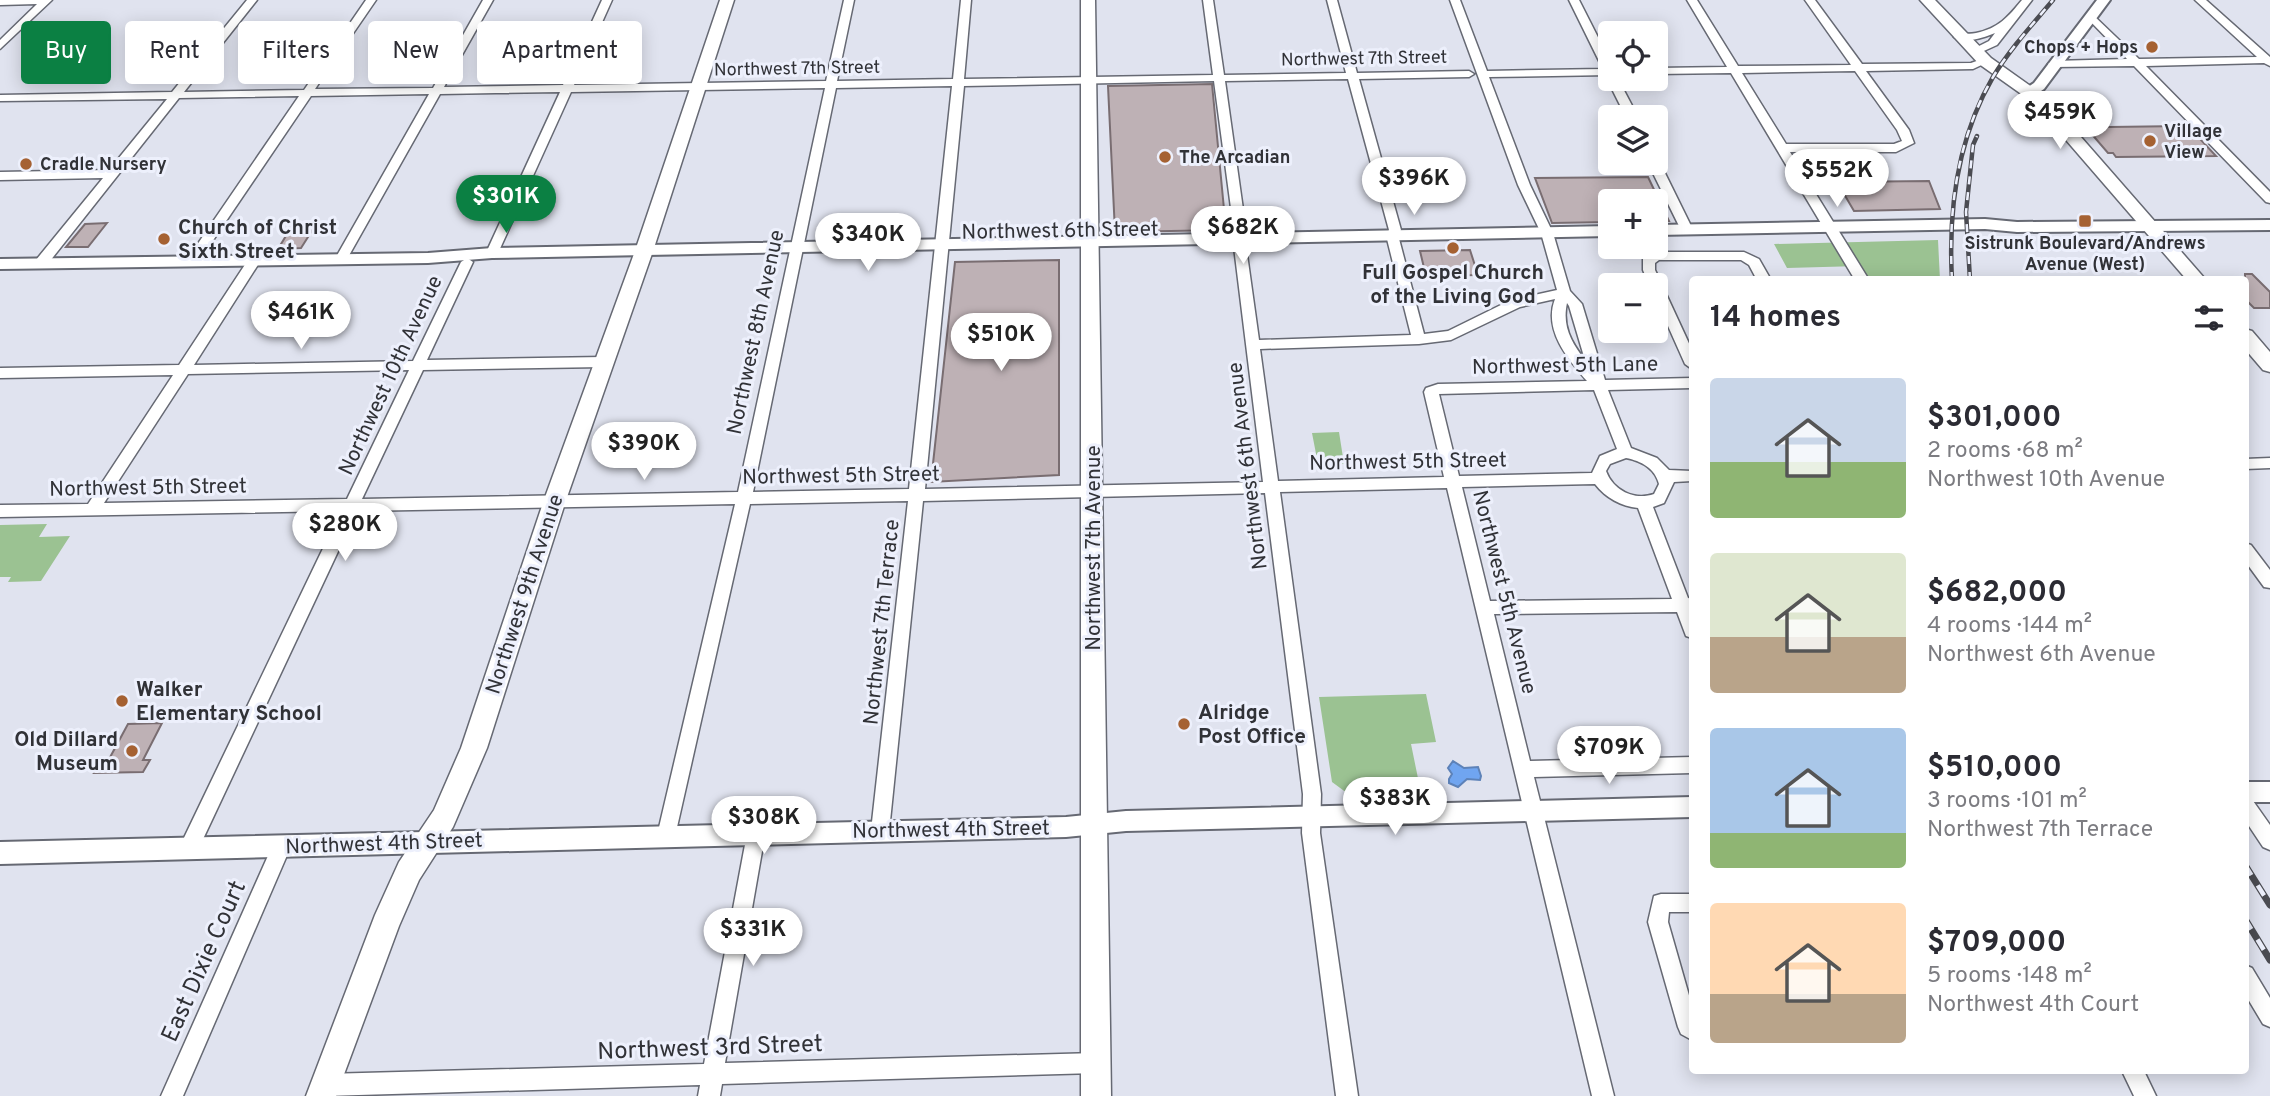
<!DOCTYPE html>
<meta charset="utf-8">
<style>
body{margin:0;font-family:Overpass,sans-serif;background:#f2f2f3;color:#2b2b33;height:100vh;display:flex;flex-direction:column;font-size:26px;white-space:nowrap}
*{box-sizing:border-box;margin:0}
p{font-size:23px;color:#7c7c81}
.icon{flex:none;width:38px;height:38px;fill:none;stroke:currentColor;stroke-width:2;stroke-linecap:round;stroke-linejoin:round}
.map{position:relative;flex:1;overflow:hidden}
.side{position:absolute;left:1689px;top:276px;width:560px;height:798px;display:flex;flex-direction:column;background:#fff;border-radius:7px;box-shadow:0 4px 18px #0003}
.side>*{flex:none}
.banner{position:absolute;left:21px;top:21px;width:665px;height:63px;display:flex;gap:14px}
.fabs{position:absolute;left:1598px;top:21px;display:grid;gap:14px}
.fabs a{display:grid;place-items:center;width:70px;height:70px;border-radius:7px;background:#fff;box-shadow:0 4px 18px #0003;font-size:35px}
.price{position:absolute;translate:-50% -60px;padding:0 16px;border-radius:24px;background:#fff;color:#222;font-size:23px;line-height:46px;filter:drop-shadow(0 2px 4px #0008)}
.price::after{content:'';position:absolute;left:50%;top:42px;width:21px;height:16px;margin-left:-10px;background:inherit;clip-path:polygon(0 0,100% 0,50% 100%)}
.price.selected{background:#0b8043;color:#fff}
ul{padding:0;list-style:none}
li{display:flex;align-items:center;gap:21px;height:175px;padding:0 21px}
li span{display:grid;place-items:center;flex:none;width:196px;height:140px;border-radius:7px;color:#555}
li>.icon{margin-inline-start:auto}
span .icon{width:84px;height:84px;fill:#fffc;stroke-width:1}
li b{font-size:30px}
h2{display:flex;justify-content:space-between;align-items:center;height:84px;padding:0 21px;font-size:30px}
.pill{padding:0 24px;border-radius:7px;background:#fff;box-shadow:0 4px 18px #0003;font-size:24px;line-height:63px}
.pill.selected{background:#0b8043;color:#fff}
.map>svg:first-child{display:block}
</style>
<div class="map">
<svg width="2270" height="1096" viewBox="0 0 2270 1096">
<rect width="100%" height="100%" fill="#e0e3ef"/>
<path fill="#9bc292" d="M1938 240 1940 280H1867L1859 266 1787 268 1774 244Z
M1339 432 1344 464H1318L1312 433Z
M47 524 39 537 70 536 41 581 8 582 11 577H0V525Z
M1426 694 1436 742 1411 744 1421 793 1351 796 1332 782 1319 697Z"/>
<path fill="#70a5f0" stroke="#5d82b8" stroke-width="2" d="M1453 761 1464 768 1478 767 1481 776 1480 780 1467 779 1458 787 1449 783V779L1452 774 1448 768Z"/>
<path fill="#beb1b5" stroke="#796d71" stroke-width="2" d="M1212 84 1226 230 1115 232 1108 86Z
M2083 124 2109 127 2184 126 2190 128 2216 156 2116 157 2113 153H2108Z
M1648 177 1669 221H1656V201H1610V222L1552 223 1535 178Z
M1929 181 1940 209 1854 211 1837 182Z
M107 223 88 247H66L85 224Z
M292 226H315L301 248 278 249Z
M1470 250 1478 275 1426 276 1420 251Z
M1059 260V475L931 482 955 262Z
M2245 274H2252L2270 292V308H2254L2245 299Z
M162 723 143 760H150L143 772 94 773 100 762 108 761 128 724Z"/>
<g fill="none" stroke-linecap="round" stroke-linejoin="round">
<g stroke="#666973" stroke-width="3">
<path id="minor" d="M0 0H52L0 49V40L37 4 0 5Z
M247 0H257L184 92 304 90 366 0H376L315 89 433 88 483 0H493L444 87 563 85 602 0H612L574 85 826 81 844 0H854L837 81 953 79 961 0H971L964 79 1213 75 1203 0H1213L1224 75 1346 73 1327 0H1337L1357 73 1469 71 1474 74 1469 77 1359 79 1401 230 1398 235 1424 334 1448 331 1511 300 1557 290 1541 233 1518 185 1450 0H1460L1487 71 1603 69 1569 0H1579L1610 61V75L1489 77 1530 185 1553 233 1570 291 1582 304 1605 380 1692 378V388L1608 390 1631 448 1657 458 1669 470 1692 471V481L1674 482 1664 503 1653 507 1688 598 1692 599V638L1686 636 1677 612 1494 614 1530 761 1692 757V773L1534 777 1614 1096H1592L1447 488 1280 492 1321 794 1320 833 1358 1096H1336L1302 833 1303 794 1265 493 923 501 889 831 887 837 880 840 873 837 871 831 908 501 750 504 675 836 673 842 666 845 659 842 657 836 735 504 357 511 196 854 189 857 182 854 180 848 182 842 341 511 0 517V505L88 504 173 375 0 378V368L179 365 250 257 255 256 261 260 194 365 413 361 461 262 467 258 473 262 427 360 603 357 610 362 603 367 423 370 362 499 738 492 825 88 571 92 498 253 492 257 486 253 560 92 440 94 347 259 341 263 335 259 429 94 311 96 197 264 192 265 186 261 299 96 179 98 46 266H36V260L103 178 0 180V172L109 170 167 99 0 101V95L172 92ZM1348 79 1389 230 1386 235 1411 335 1259 340 1246 247 1240 243 1236 244 1234 247 1263 482 925 489 964 86 1214 81 1235 238 1241 242 1247 238 1225 81ZM952 86 909 489 753 492 836 88ZM1555 299C1543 330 1568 359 1587 381L1438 384 1426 388 1424 392 1444 477 1278 481 1260 349 1419 344 1451 340 1520 307ZM1567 303 1569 306 1585 360C1571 342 1562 326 1567 303ZM409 370 347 499 104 503 188 374ZM1594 390 1617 449 1600 456 1592 473 1459 476 1439 394ZM1626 458C1641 461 1655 468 1659 484L1654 494C1634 501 1613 490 1606 471L1610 464ZM1595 484C1606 498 1621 506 1638 508L1672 599 1490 601 1462 487Z
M1687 0H1697L1738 66 1851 65 1805 0H1815L1862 64 1971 63 1985 58 1990 61 1973 69 1866 71 1909 130 1914 143 1896 152H1790L1869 280H1855L1731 73 1656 74V68L1727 67ZM1855 71 1897 130 1902 141 1894 144H1786L1742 73Z
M2022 0H2032L1997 45 1975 55 1970 52 1971 50 1989 41 1995 33C1983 38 1966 44 1954 37 1961 32 1967 35 1976 33 1999 28 2008 17 2022 0Z
M2195 0H2206L2270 57V66L2264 63 2146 66 2270 192V203L2266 202 2134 66 2053 67 2048 64 2053 61 2127 59 2088 19 2087 17 2092 14 2139 59 2257 57Z
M1609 77 1618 79 1638 117H1626L1607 79Z
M1656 160 1660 163 1693 230 1691 233 1687 234 1681 230 1648 163H1656Z
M1656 252H1744L1759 259 1771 280H1757L1749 265 1741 260H1659L1655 263V270L1692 350V369L1685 364 1656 299V285H1649L1643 270V258Z
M2270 458V468L2245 469V459Z
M2245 543 2251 545 2270 570V588L2264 587 2245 561Z
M2245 796 2251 798 2270 825V850L2263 847 2245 820Z
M756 825 763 828 765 834 725 1063 1096 1053 1103 1056 1106 1063 1103 1070 1096 1073 722 1084 720 1096H698L700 1085 325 1096 318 1092 314 1085 318 1078 325 1074 704 1064 747 834 749 828Z
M282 837 289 840 291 846 183 1096H161L275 840Z
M1661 894H1692V912H1669L1668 922 1692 1006V1040L1681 1034 1678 1027 1648 922 1654 896Z
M2245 965 2252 968 2270 998V1027L2263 1024 2245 994Z
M2122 1071H2144L2156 1096H2134Z"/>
</g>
<g stroke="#666973" stroke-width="4">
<path id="tertiary" d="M2097 0H2110L2044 89 2035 95H2025V89L2034 83Z
M1985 219 2017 222 2270 220V230L2017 232 1985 229 1656 235V225Z
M1610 226V236L492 258 428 263 0 269V259L428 253 492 248Z
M2245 782H2270V802H2245Z
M1692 797V817L1126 831 1066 837 0 864V842L1066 817 1126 811Z"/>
</g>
<g stroke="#666973" stroke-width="3">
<path id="secondary" d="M720 0H734L653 251 566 500 487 748 453 827 419 880 399 926 336 1096H306L375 915 399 862 434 810 461 748 544 500 635 251Z
M1081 0H1095L1111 1096H1081Z
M1920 0H1935L1991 58 2046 97 2206 280H2187L2034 103 1979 64Z
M2245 329 2252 331 2270 352V372L2263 370 2245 349Z"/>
</g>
<use href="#minor" fill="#fff" fill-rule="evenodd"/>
<use href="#tertiary" fill="#fff" fill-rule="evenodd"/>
<use href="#secondary" fill="#fff" fill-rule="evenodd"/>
<g stroke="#4b4c52" stroke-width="4.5">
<path id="rail-far1" d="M1952 280C1948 209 1957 139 1993 77 2010 49 2032 25 2053 0
M1970 280 1966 212 1973 145 1977 136"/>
</g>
<g stroke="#4b4c52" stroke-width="7">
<path id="rail" d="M2245 865 2270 905
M2245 919 2270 960"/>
</g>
<use href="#rail-far1" stroke="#edf0fc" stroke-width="2.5" stroke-dasharray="8" stroke-linecap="butt"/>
<use href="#rail" stroke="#edf0fc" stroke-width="4.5" stroke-dasharray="12" stroke-linecap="butt"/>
</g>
<g fill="#a56132" stroke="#edf0fc" stroke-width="2.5">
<circle cx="2152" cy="47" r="7"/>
<circle cx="2150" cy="141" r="7"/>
<circle cx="1165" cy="157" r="7"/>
<circle cx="26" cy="164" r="7"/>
<rect x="2078" y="214" width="14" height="14" rx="3.5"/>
<circle cx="164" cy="239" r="7"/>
<circle cx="1453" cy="248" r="7"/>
<circle cx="122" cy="701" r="7"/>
<circle cx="1184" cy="724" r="7"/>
<circle cx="132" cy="751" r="7"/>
</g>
<g text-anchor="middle" stroke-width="6" stroke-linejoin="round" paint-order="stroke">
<g font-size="18" font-weight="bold" fill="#313237" stroke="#edf0fc" text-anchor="start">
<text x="2138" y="53" text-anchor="end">Chops + Hops</text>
<text x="2164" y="137">Village<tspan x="2164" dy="21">View</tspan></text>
<text x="1179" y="163">The Arcadian</text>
<text x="40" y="170">Cradle Nursery</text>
<text x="2085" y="249" text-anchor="middle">Sistrunk Boulevard/Andrews<tspan x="2085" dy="21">Avenue (West)</tspan></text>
</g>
<g font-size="18" fill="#313237" stroke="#edf0fc">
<text transform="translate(1364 58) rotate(-1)" y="6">Northwest 7th Street</text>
<text transform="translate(797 68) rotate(-1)" y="6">Northwest 7th Street</text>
</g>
<g font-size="21" font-weight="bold" fill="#313237" stroke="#edf0fc" text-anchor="start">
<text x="178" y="234">Church of Christ<tspan x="178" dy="24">Sixth Street</tspan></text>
<text x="1453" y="279" text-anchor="middle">Full Gospel Church<tspan x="1453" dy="24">of the Living God</tspan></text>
<text x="136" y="696">Walker<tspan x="136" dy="24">Elementary School</tspan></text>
<text x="1198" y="719">Alridge<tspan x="1198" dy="24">Post Office</tspan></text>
<text x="118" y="746" text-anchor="end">Old Dillard<tspan x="118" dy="24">Museum</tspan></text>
</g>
<g font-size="21" fill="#313237" stroke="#edf0fc">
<text transform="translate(1060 230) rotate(-1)" y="7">Northwest 6th Street</text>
<text transform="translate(755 332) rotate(-78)" y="7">Northwest 8th Avenue</text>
<text transform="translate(1565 365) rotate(-1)" y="7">Northwest 5th Lane</text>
<text transform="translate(390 375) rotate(-65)" y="7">Northwest 10th Avenue</text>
<text transform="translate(1408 461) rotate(-1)" y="7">Northwest 5th Street</text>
<text transform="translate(1247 466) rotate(-97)" y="7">Northwest 6th Avenue</text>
<text transform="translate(841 475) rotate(-1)" y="7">Northwest 5th Street</text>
<text transform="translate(148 487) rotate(-1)" y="7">Northwest 5th Street</text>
<text transform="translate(1093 548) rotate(-90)" y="7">Northwest 7th Avenue</text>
<text transform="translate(1505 592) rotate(76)" y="7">Northwest 5th Avenue</text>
<text transform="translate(524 594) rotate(-72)" y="7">Northwest 9th Avenue</text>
<text transform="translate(881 622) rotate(-84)" y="7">Northwest 7th Terrace</text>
<text transform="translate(951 829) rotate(-1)" y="7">Northwest 4th Street</text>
<text transform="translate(384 843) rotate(-2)" y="7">Northwest 4th Street</text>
</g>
<g font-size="24" fill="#313237" stroke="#edf0fc">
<text transform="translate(203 961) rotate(-66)" y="8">East Dixie Court</text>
<text transform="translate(710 1047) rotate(-2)" y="8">Northwest 3rd Street</text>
</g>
</g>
</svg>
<div class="fabs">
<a><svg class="icon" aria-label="locate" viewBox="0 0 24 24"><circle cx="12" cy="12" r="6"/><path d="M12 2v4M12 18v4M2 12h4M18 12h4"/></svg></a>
<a><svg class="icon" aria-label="layers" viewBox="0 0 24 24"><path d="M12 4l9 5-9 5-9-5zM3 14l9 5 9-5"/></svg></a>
<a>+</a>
<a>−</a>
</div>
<b class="price" style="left:2060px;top:151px">$459K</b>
<b class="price" style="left:1837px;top:209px">$552K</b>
<b class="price" style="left:1414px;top:217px">$396K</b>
<b class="price selected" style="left:506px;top:235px">$301K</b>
<b class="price" style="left:1243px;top:266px">$682K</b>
<b class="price" style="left:868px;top:273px">$340K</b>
<b class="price" style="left:301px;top:351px">$461K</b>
<b class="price" style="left:1001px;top:373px">$510K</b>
<b class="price" style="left:644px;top:482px">$390K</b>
<b class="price" style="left:345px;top:563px">$280K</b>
<b class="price" style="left:1609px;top:786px">$709K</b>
<b class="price" style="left:1395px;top:837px">$383K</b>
<b class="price" style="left:764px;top:856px">$308K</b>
<b class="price" style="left:753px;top:968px">$331K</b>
<div class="banner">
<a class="pill selected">Buy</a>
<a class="pill">Rent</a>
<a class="pill">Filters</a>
<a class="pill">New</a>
<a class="pill">Apartment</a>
</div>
<section class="side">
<h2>14 homes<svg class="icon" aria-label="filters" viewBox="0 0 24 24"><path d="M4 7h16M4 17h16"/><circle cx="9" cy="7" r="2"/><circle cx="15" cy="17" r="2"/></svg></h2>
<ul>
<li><span style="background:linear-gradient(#c9d6e8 60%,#8fb573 0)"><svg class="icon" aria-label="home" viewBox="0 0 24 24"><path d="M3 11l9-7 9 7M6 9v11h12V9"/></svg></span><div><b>$301,000</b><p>2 rooms · 68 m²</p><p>Northwest 10th Avenue</p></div></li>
<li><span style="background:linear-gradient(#dfe7d0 60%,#b9a48a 0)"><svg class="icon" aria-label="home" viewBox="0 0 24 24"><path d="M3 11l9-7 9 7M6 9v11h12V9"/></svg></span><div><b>$682,000</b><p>4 rooms · 144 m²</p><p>Northwest 6th Avenue</p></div></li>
<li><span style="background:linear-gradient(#a9c7e8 75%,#8fb573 0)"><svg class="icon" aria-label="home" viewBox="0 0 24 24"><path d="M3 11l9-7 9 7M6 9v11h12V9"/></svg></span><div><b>$510,000</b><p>3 rooms · 101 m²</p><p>Northwest 7th Terrace</p></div></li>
<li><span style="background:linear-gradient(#ffd9b3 65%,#b9a48a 0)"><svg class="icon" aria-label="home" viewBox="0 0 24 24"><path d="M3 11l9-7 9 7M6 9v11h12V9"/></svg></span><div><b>$709,000</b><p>5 rooms · 148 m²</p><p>Northwest 4th Court</p></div></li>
</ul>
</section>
</div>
